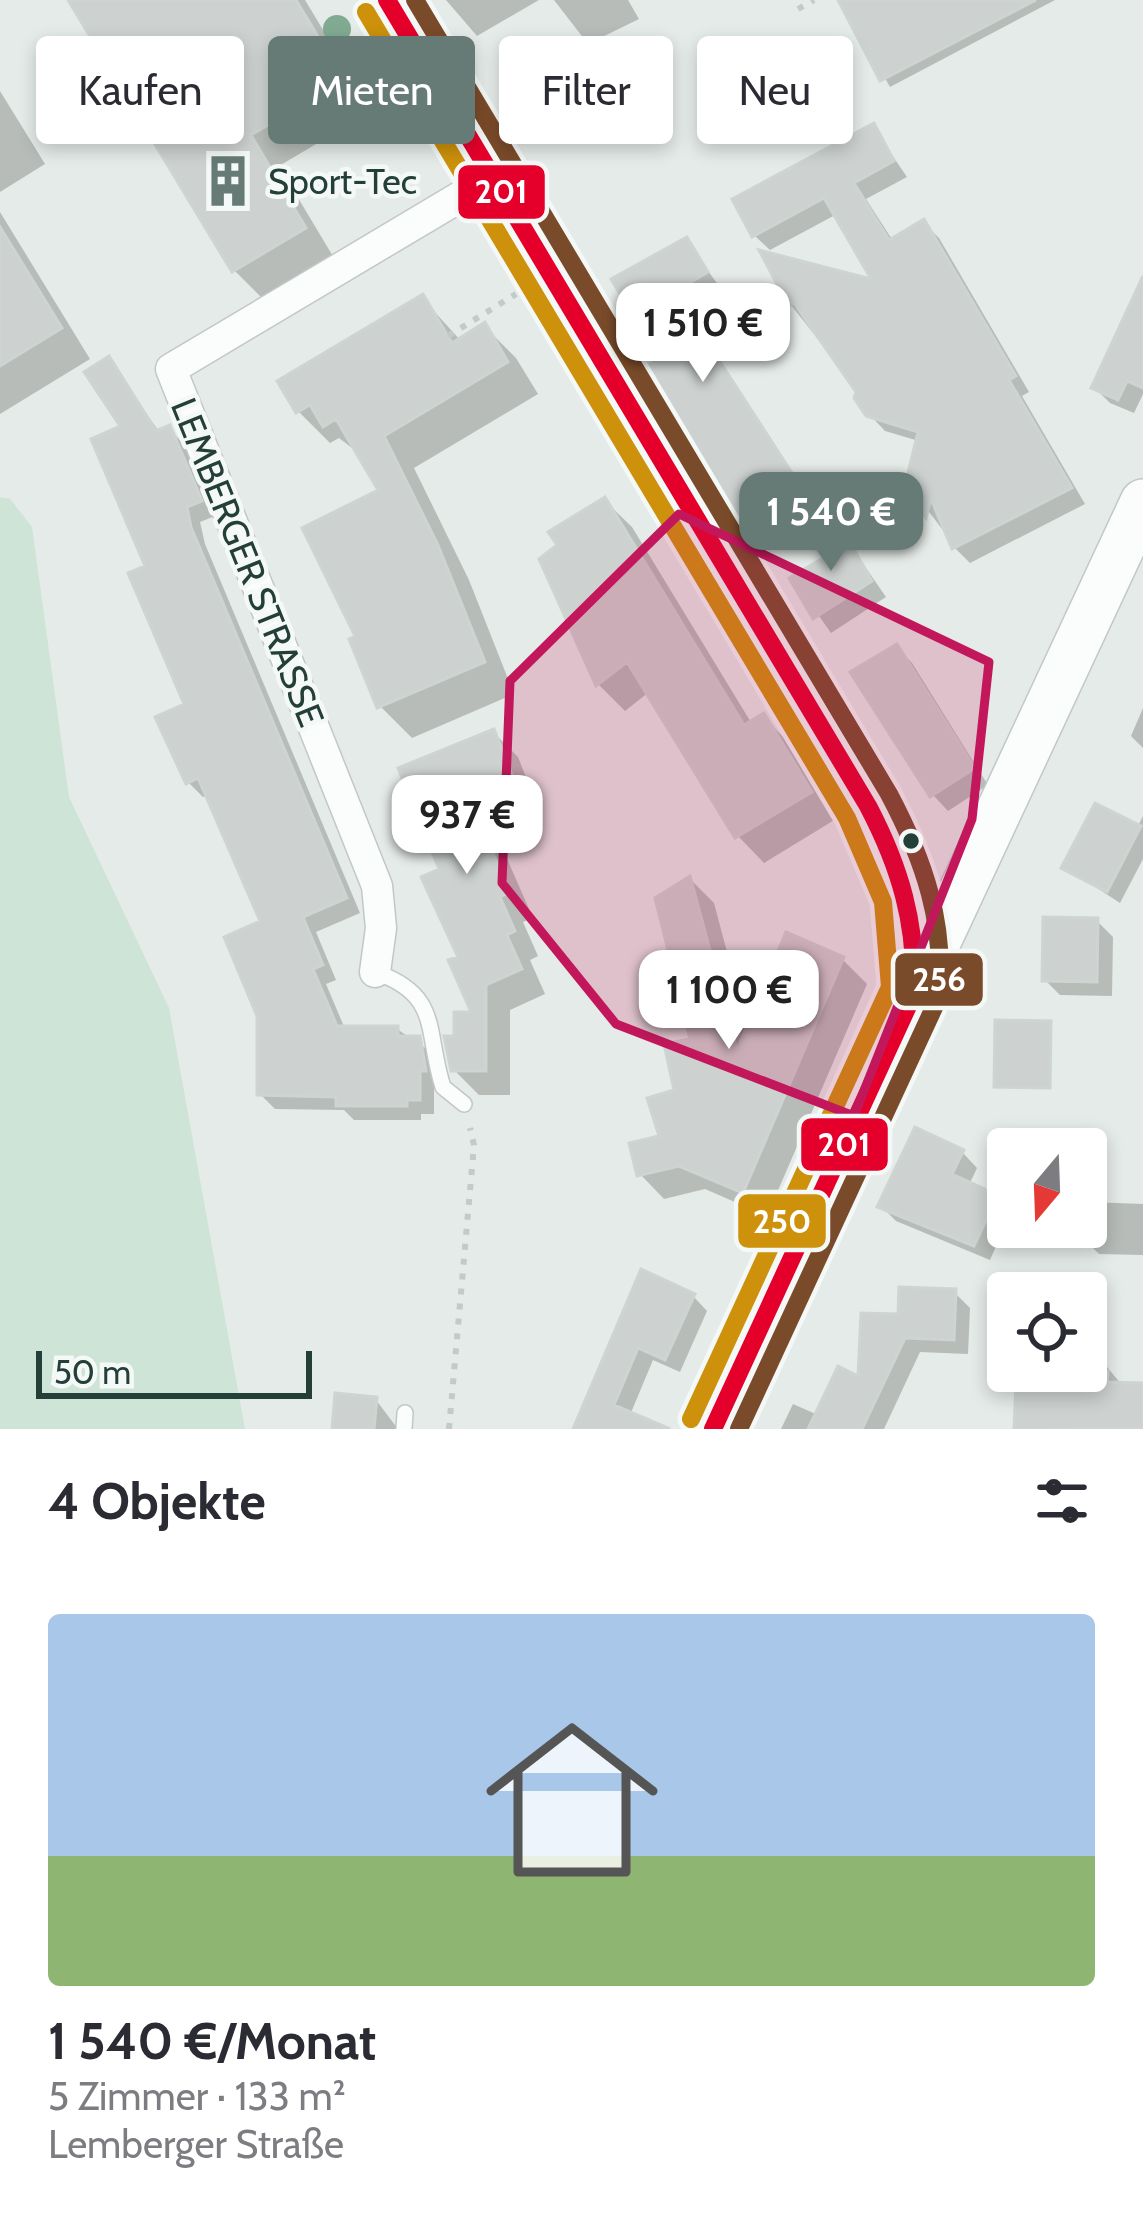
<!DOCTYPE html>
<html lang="de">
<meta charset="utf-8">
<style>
body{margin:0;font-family:Cabin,sans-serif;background:#f7f7f7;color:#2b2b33;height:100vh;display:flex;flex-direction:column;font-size:45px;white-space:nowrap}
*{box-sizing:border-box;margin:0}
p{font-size:39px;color:#7c7c81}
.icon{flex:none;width:66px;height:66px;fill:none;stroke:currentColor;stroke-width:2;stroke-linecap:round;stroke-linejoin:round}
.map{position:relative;height:1429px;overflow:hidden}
.side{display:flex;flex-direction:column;background:#fff;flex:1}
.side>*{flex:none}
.hud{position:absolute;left:36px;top:36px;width:1071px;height:108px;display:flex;gap:24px}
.needle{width:78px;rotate:199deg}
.buttons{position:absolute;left:987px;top:1128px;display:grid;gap:24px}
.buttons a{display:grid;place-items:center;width:120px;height:120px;border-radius:12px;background:#fff;box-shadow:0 6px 18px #0003;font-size:60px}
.scale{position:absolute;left:36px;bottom:30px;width:276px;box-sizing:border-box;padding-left:12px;border:6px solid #233f38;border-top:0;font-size:33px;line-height:42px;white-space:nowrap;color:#233f38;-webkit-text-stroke:9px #f4f9f7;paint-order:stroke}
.price{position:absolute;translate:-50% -102px;padding:0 27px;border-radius:24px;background:#fff;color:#222;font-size:39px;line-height:78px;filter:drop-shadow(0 3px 6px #0008)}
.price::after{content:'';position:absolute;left:50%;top:72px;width:36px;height:27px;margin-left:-18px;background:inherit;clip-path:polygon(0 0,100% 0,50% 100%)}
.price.current{background:#677b76;color:#fff}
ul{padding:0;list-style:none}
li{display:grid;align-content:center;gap:24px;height:636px;padding:0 48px}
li+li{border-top:3px solid #e1e1e2}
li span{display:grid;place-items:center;height:372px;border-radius:12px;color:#555}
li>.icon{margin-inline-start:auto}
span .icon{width:216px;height:216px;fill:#fffc;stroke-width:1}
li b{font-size:51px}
h2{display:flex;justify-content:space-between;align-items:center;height:144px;padding:0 48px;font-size:51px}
.tag{padding:0 42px;border-radius:12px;background:#fff;box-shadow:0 6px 18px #0003;font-size:42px;line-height:108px}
.tag.current{background:#677b76;color:#fff}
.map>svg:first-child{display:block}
</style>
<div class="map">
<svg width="1143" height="1429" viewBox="0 0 1143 1429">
<rect width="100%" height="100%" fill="#e5ebe8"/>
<path fill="#cee4d6" d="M0 497 10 499 32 527 69 797 169 1008 245 1429H0Z"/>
<path fill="#0003" d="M71 0H305L372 111 279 166 334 258 264 300 234 270Z
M446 0H539L477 36Z
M554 0H628L639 19 588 44Z
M841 0H1055L890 87Z
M0 91 45 164 0 192Z
M873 127 907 177 866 199 893 241 924 223 939 238 1029 392 1022 396 1085 504 970 563 955 548 944 522 942 529 908 484 919 441 885 431 869 414 859 391 791 305 765 255 877 284 837 214 770 250 754 235Z
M0 212 90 359 0 414Z
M686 241 719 286 697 300 702 308 691 315 812 502 759 536 745 523 663 359Z
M422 298 461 341 484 326 516 358 538 394 414 468 469 580 514 694 412 738 380 706 359 638 382 492 361 455 339 438 330 443 298 411Z
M1143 328V394L1134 413 1110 403 1095 388Z
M109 360 160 433 169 429 184 444 215 516 200 522 205 544 360 913 316 932 336 980 326 984 345 1029H397L434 1054 440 1085H434V1114H421V1120H354L344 1110 275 1109 260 1094 264 923 209 795 203 797 188 782 187 706 149 567Z
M605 501 632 527 752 724 764 717 790 744 836 819 764 863 738 836 649 692 625 711 599 685 543 560Z
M839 529 886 597 831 633 793 579 827 559Z
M897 648 912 663 988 785 948 811 933 795Z
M1143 708V748L1131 736Z
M493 732 518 757 542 818 497 836 533 918 523 922 538 956 530 960 545 994 510 1010V1095H479L454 1070 457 1039 476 1015 443 871Z
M1143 816V859L1120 903 1065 867 1137 828Z
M690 879 714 903 748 1031 842 959 867 984 767 1216 705 1189 664 1199 640 1174 663 1138 694 1041Z
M1097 921 1113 937 1112 996 1060 995 1045 980Z
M962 1152 977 1168 969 1185 1008 1203V1227H1086V1168L1091 1173 1090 1202 1143 1204V1255L1099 1254 1083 1238 1001 1235 990 1260 896 1221 881 1206Z
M642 1273 693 1296 707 1311 680 1372 653 1360 630 1415 647 1429H576Z
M954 1292 970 1308 968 1354 920 1352 884 1429H781L793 1404 818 1415 861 1381 901 1317Z
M1086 1365 1107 1367 1122 1385 1143 1386V1429H1017L1019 1384 1033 1385 1034 1371H1086Z
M338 1396 376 1400 398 1429H335Z"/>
<path fill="#cdd2d0" stroke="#ced4d1" stroke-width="3" d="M68 0H296L344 80 251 135 306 228 232 272Z
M838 0H1036L880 81Z
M874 123 894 161 854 183 889 240 924 219 1016 376 1009 380 1072 488 952 549 931 499 926 518 905 485 918 432 866 416 854 398 856 392 794 303 789 307 759 250 871 279 824 198 752 237 732 199Z
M0 227 62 328 0 366Z
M687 237 708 272 686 285 691 294 680 300 801 487 743 525 645 367 659 359 611 279Z
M1143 276V388L1127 381 1118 400 1091 388Z
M423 294 452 343 485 322 508 362 384 436 438 545 485 662 377 708 349 639 355 636 302 528 378 490 336 419 323 427 310 405 296 413 277 381Z
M109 356 156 431 170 425 202 501 187 507 191 527 347 898 303 917 323 965 313 969 337 1026H398V1036H420L426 1071H420V1100H407V1106H336V1097L257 1095V1016L224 937 260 921 198 778 186 784 155 717 184 704 128 573 145 566 91 439 120 426 84 372Z
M605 497 744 725 764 713 812 792 735 838 627 662 596 686 539 559 557 545 548 532Z
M840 525 872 581 813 619 789 578 823 558 813 541Z
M897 644 975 768 930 797 850 672Z
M494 729 519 793 474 810 510 892 500 897 515 931 507 935 522 969 486 985V1071H451L444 1036H454V1012H471L448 960 458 957 421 877 439 869 398 768Z
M1095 803 1141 826 1107 892 1061 868Z
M690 876 737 1050 786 932 844 957 743 1193 679 1166 637 1176 629 1143 659 1136 647 1098 674 1090 664 1044 690 1039 655 898Z
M1043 917 1098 918 1097 982 1042 981Z
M995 1020 1051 1021 1050 1088 994 1087Z
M915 1127 964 1150 952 1174 985 1189 992 1208 974 1246 877 1207Z
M641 1269 695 1294 665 1360 638 1348 614 1405 670 1429H573Z
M899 1287 956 1289 954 1340 905 1338 862 1429H808L838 1366 858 1376 861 1313 898 1314Z
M1031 1371H1108L1107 1382 1143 1383V1428L1014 1429 1016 1381 1030 1382Z
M335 1393 377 1397 374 1429H332Z"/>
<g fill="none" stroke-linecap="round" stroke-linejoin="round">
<g stroke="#c2c8c5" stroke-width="18">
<path id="lane" d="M375 972C442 995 425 1032 443 1087L464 1104
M404 1429 405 1413"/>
</g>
<g stroke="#c2c8c5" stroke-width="33">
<path id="street" d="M375 972 381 928 377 886 171 369 490 179"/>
</g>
<g stroke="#c1c9c6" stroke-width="48">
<path id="secondary" d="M387 0 868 806C903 870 920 919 914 993L713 1429
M921 978 1143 502"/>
</g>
<path stroke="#c2cbc8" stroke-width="6" stroke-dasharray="6 9" stroke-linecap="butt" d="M798 9 814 0
M448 336 516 294
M449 1429 474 1145 470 1128"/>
<use href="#lane" stroke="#fbfcfc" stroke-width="15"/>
<use href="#street" stroke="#fbfcfc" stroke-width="30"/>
<use href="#secondary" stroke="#fbfcfc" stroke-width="45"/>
<g stroke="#f4f9f7" stroke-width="27">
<path id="bus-1" d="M387 0 868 806C900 867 917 924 914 993L713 1429"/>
</g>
<g stroke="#f4f9f7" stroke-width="27">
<path id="bus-2" d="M366 12 847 818 883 902 890 987 691 1419"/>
</g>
<g stroke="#f4f9f7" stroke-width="27">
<path id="bus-3" d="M415 0 889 794C923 858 948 927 937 1001L739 1429"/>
</g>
<use href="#bus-1" stroke="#e4002b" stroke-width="18"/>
<use href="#bus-2" stroke="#cd910b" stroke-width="18"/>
<use href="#bus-3" stroke="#7a4b2a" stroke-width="18"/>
</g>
<circle fill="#80ab92" cx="337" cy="29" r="14"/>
<path fill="#c2185b" fill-opacity="0.2" stroke="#c2185b" stroke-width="9" stroke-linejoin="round" d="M679 514 989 662 972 819 854 1116 616 1024 502 883 510 681Z"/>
<defs>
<g id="building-bare" transform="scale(4.14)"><path d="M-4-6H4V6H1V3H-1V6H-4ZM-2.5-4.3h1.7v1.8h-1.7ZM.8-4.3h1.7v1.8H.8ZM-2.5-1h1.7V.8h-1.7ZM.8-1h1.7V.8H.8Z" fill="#677b76" stroke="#f4f9f7" stroke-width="2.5" paint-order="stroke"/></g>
</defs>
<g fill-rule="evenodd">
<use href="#building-bare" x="228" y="181"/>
</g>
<circle fill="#233f38" stroke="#f4f9f7" stroke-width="4.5" cx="911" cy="841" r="10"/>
<g text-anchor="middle" stroke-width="9" stroke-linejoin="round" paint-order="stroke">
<g font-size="36" fill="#233f38" stroke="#f4f9f7" text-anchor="start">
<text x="268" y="194">Sport-Tec</text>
</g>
<g font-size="36" fill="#233f38" stroke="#f4f9f7">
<text transform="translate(248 562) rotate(68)" y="13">LEMBERGER STRASSE</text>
</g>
</g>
<g stroke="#f4f9f7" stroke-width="4.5">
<rect x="456" y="163" width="91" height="58" rx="12" fill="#e4002b"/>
<rect x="893" y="951" width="92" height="57" rx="12" fill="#7a4b2a"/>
<rect x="799" y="1116" width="91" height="57" rx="12" fill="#e4002b"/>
<rect x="736" y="1192" width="92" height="58" rx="12" fill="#cd910b"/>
</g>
<g font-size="33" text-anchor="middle" font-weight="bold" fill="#fff">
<text x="501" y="203">201</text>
<text x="939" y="991">256</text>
<text x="844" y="1156">201</text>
<text x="782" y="1233">250</text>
</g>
</svg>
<div class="buttons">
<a><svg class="needle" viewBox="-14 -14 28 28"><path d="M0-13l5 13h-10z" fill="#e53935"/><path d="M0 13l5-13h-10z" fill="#7c7c81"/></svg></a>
<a><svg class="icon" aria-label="locate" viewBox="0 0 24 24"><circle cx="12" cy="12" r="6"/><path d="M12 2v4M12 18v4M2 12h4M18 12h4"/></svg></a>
</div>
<div class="scale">50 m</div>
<b class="price" style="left:703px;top:385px">1 510 €</b>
<b class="price current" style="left:831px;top:574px">1 540 €</b>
<b class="price" style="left:467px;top:877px">937 €</b>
<b class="price" style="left:729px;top:1052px">1 100 €</b>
<div class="hud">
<a class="tag">Kaufen</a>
<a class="tag current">Mieten</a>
<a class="tag">Filter</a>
<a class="tag">Neu</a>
</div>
</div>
<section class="side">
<h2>4 Objekte<svg class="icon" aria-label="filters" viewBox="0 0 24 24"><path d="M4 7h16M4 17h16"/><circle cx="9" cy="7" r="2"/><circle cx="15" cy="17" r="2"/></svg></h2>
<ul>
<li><span style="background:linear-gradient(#a9c7e8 65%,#8fb573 0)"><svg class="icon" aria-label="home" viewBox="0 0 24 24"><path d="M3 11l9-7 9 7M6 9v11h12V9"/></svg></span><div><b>1 540 €/Monat</b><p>5 Zimmer · 133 m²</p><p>Lemberger Straße</p></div></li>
</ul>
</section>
